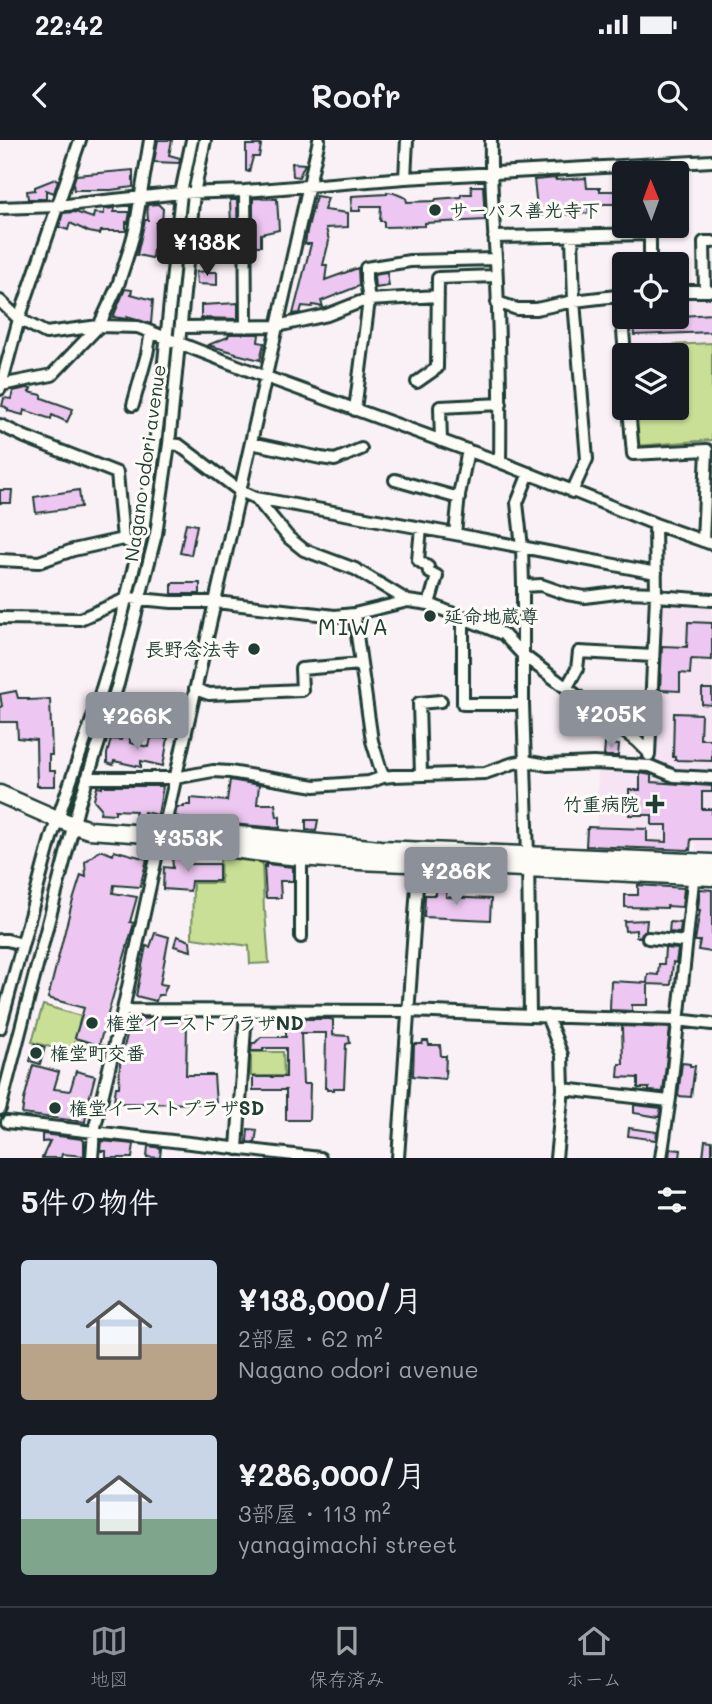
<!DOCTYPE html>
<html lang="ja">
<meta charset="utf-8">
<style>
body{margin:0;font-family:Mali,"Klee One",sans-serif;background:#20242c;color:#f1f3f6;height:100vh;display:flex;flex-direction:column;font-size:26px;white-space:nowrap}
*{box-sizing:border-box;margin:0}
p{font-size:23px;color:#9ea1a6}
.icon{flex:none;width:38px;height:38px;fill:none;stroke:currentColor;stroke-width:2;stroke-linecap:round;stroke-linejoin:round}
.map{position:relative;height:1018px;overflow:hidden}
.drawer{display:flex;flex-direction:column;background:#171b24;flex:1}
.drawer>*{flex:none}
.needle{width:46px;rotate:359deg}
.buttons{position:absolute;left:612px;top:21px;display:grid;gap:14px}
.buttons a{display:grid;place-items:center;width:77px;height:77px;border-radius:7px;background:#171b24;box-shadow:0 2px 5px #0004;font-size:35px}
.price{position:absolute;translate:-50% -60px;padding:0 16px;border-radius:7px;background:#8c9099;color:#fff;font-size:23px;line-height:46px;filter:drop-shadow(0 2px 4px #0008)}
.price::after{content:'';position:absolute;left:50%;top:42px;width:21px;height:16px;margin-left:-10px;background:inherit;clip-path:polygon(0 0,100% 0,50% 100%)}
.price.active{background:#222;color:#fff}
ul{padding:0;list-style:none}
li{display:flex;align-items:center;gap:21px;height:175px;padding:0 21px}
li span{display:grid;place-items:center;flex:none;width:196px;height:140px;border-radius:7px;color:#555}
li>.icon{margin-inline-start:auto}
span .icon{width:84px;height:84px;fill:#fffc;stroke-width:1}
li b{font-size:30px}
h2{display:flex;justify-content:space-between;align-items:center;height:84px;padding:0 21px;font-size:30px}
.status{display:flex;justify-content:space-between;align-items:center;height:49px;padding:0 35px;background:#171b24;direction:ltr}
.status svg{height:19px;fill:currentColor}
header{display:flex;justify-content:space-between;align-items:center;height:91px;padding:0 21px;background:#171b24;font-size:32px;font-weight:600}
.tab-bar{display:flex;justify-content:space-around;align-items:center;height:98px;border-top:2px solid #363941;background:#171b24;font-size:19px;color:#9ea1a6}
.tab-bar a{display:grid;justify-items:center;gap:4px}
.tab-bar .active{color:#8c9099}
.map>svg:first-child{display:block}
</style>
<div class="status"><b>22:42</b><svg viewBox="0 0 49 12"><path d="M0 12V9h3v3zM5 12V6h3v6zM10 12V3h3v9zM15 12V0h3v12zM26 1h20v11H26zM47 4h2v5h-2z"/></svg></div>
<header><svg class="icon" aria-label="back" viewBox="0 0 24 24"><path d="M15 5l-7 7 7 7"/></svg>Roofr<svg class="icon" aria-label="search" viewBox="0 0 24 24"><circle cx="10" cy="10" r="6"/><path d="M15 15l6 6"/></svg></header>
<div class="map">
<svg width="712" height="1018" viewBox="0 0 712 1018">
<rect width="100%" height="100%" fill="#faf1f6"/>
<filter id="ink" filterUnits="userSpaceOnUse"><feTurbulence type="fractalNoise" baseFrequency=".0143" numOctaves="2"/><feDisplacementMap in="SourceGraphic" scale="14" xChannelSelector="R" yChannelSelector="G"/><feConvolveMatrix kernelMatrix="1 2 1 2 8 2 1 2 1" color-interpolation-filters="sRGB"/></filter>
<g filter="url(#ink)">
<path fill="#f6e4f4" d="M677 154H712V306L637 310 634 308 677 268V215H628L626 177H677Z
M657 460 712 462V635L673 633 655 624 653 620Z
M598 626 651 628 712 640V712H696V703L649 700 647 688H628L627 707H620L621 687 597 686Z"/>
<path fill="#c8df95" stroke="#748e64" stroke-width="2" d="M712 203V300L635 306 633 268H677V215H632L631 207Z
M220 718 262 721 264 771H265L269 823 250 824 249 806 192 798 193 743H221Z
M43 865 81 876 75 898 106 906 105 910 75 902 72 913 32 902Z
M251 912H283L284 936H251Z"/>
<path fill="#edc7f1" stroke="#1f3d34" stroke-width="2" d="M158 0H172L169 15 180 18 179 23 154 22Z
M246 5H261L259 17H253L249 32 246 31Z
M292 23 305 24 299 37 293 36Z
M133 30V47L111 50H74L73 44 76 35Z
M556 38V40L586 38 587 48H600V51H617V49H625V64H588L589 73 538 76 534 40Z
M55 39 58 40 54 53 46 50V59H28L27 51 35 50V47Z
M471 46H483L485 80 425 83V86L384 87V81H380L381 66H360V71H351L352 56 387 54V52L394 53 406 58 407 62 435 61 436 59 461 57V54H472Z
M316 56 328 58 324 70 348 73V87L326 88 329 101 323 125H327L325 140 358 128 359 146 321 161 323 167 313 165 312 167 302 166 300 173 293 174 311 104H305L307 91Z
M253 58 277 59 279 90 261 94V106H253Z
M230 60H237L238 108 229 109V99H230V85H231Z
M158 64 163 69 162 83H156V102H160V109H153L152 118 137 115 145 80H148L147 65Z
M130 66H131L128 83 126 82V91H101L100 94 89 92 70 83 68 90 59 87 63 73 75 72 93 78 94 73 104 74V69L115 68 114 72H130Z
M207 131V132H217V145L197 144 196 132Z
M387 133 389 146 375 148 374 135Z
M125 149 132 150 131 154 153 160 151 184 127 177V179L113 177Z
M238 163V179L201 178V165Z
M712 174V192L634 195 633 179Z
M229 194H259L258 202 264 203 260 220 236 214V213L208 205 228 197Z
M27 248 31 249 29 252 42 255V258L73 269 67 282 52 275 51 279 24 270 23 275 8 271V269L6 268V267L2 266 4 258 11 259 13 251Z
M0 350H12L11 363H0Z
M79 350 81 367 36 373 34 357Z
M186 383 197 385 191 415 180 413Z
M172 443H200V454H172Z
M688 482 712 483V520L691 519 690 534 680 533V551L660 550 662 506 687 507Z
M702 549H712V565L702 564Z
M16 551 18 558H28V560L50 559 52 615H49V631H55V646H37L36 600 18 598 17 582H0V567L2 566 0 554Z
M123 573 149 580 148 586 121 581Z
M674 573 701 574 700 599H712V621L675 620V617H673Z
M626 574 633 576 631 581 642 584V593H639L625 582Z
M154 579 171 583 170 590 152 586Z
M123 596H130V603L149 607 151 598H168L163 626 141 621V627L114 621 113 625 107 623V614L111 599 121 600Z
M605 604 619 605 618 616H604Z
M640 633 651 635V642L712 646V652H702V669H712V699H691L690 710 586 706 587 689H588V687L647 689V701L667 702V685H652V675H629V650H640Z
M230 640 259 645 257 664H275L277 677 280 676V688L194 681 175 676 177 667H184V665H191V658L227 661Z
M102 646H163L158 675 144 672 143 676 135 675 136 671 115 670V674L100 673 101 668 94 660 97 647 102 648Z
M306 680H318L316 691 306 690Z
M99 711H103L113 715 114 711 121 713V712L147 719 140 747 114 745 113 753 137 757 130 782 134 783 99 905 75 898 84 868 48 858 71 767 81 735 86 737 85 722Z
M172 715 191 716 189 724H219V741H191L190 751 163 749 164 727 173 728Z
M266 724 293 727V741H280L281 758H266L264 726 266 727Z
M638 745 684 748 682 767 667 766V768L625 767V755H638Z
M436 749 447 750 446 757 491 759 490 780 424 777 425 755H436Z
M700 749 712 750V812L698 810 700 801H695L700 770H698Z
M647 780 646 790 642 793 640 797H636V790L625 791 624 781Z
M670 782 681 783 680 793 669 792Z
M155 793 169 797 160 844 167 845 163 855H158L156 861 136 856 146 806 150 807Z
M177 796 190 801 191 811 174 806Z
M665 808 678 809 676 823 673 822 671 845 648 844V865H632V871L610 870 611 841 647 843 648 834 658 835 659 824H664Z
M189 878V885H187L186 935H214L216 964 120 963 114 960 116 947H119L120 923 131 879Z
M304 879H330L333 880V895L349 896 350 903 346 904 344 948H334V950H327V948H325L326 893H301L303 944H310L309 980H286V950H253V937H286V908H263V911H251L252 903H255L261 897H286V881H304Z
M622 886 670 888 663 952 649 951V948H638V938L618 937 619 924H623Z
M423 901H428L429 905H440L441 916H446L445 939 413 936 414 904H422Z
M35 904 45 907 40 924 30 921Z
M682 923 690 924V926H695L691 957 678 956Z
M33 925 59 932 54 949 70 951 76 931 95 936 88 963 85 982 22 974 24 960Z
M634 965 661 968 659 977 634 973Z
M629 988 657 992 656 1000 628 996Z
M248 989 257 990 255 1003 247 1002Z
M42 994 82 999 84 1001V1016L62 1014 61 1018H42L50 1001 42 1002Z
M705 1000 712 1001V1018H703Z
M101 1001 134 1004 132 1018H106V1011H100Z
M148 1006 161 1008 160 1018 147 1017Z
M670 1009 681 1010 680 1018H669Z"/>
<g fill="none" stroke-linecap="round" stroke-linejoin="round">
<g stroke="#1f3d34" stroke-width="16">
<path id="minor" d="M491 0C490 40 493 79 496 118 499 186 501 254 500 322
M405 38 407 0
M245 51 246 187
M0 68 57 66 181 53 245 51 405 38 712 21
M494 97 650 94V124
M677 151H709
M705 151 704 102H712
M620 155 625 215
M0 161 19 179 46 193 99 186 138 187 266 237 500 322 655 384 712 404
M497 162 517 169H536L574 161 625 155
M181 187 277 186 327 175 360 162 369 160 438 156
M417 242 437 228 438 138 496 136
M1 245 52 235 99 186 118 145 129 111 135 90 150 0
M0 249 19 179 80 0
M133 265 147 214 151 192
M629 268 633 314 707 310 703 401
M355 270 369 160 366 140V128L410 121 496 119
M0 285 25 297 117 333 123 399 128 402 139 407
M441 301 440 267 501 264
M251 303 321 318 335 320 361 309
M169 304 179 305 240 351 256 358 455 394 656 433
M529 333 517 363 522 407 523 446V564L528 715 530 876
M395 340 459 358
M572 352 587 319 574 161 572 96
M256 358 289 398 304 410 355 429 408 461 429 464 503 494 523 515 637 601 649 613
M421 388 418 420 428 427 429 432 437 436 429 464
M455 394 459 355 468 310
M0 420 39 422 73 410 123 399
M523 446 541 445 567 454 585 457 624 452 656 453
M656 456 712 460
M354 474 372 601 383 637
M463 477V564H523
M0 478 80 479 128 458 172 462H216L335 476 354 474 408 461
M567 547 577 529 579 512 653 516
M195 549 209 554 302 550 301 529 361 524
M649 615 656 456 655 384
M421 635 419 563 441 561
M87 638H175L213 631 230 632 315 646 369 642 383 637 393 636 485 633 514 623 525 621 547 625 593 623 650 626 674 636 712 638
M301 797V711
M648 798 686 802
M0 800H7L22 804
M123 870 410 871 530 876 677 880 712 884
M547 876 562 915 563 949 556 1018
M0 888 51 698 94 574 112 516 143 390 158 281 181 53 192 0
M563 949 669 961
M0 969 79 664 118 544 156 394 169 304 194 53 205 0
M7 982 320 1018
M237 1009 246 871
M92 1018 94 991 123 870 161 695 166 680 319 0
M398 1018 419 717
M661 1018 670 958 694 732"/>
</g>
<g stroke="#1f3d34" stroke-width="21">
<path id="highway" d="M0 654 57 679 89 690 161 695 208 692 380 709 712 723
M180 699C263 718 350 721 435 724 527 728 620 732 712 737"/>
</g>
<use href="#minor" stroke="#fdfcf7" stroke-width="10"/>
<use href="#highway" stroke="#fdfcf7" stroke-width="16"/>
</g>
</g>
<g fill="#1f3d34" stroke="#fdfcf7" stroke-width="2.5">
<circle cx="435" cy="70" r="7"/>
<circle cx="430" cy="476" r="7"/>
<circle cx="254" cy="509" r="7"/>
<path d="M651.5 653.5h7v7h7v7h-7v7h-7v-7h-7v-7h7z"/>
<circle cx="92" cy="883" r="7"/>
<circle cx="36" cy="913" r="7"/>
<circle cx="55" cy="968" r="7"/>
</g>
<g text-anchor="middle" stroke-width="6" stroke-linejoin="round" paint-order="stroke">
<g font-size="19" font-weight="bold" fill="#1f3d34" stroke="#fdfcf7" text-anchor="start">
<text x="449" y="77">サーパス善光寺下</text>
<text x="444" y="483">延命地蔵尊</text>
<text x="240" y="516" text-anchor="end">長野念法寺</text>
<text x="639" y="671" text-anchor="end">竹重病院</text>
<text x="106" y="890">権堂イーストプラザND</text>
<text x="50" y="920">権堂町交番</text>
<text x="69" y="975">権堂イーストプラザSD</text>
</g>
<g font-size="19" fill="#1f3d34" stroke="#fdfcf7">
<text transform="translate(145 323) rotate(-82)" y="7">Nagano odori avenue</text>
</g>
<g font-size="23" letter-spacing="2" fill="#1f3d34" stroke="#fdfcf7">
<text x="354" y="495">MIWA</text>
</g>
</g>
</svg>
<div class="buttons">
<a><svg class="needle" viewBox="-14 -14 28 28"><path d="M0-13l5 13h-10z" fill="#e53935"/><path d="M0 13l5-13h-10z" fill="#9ea1a6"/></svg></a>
<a><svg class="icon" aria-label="locate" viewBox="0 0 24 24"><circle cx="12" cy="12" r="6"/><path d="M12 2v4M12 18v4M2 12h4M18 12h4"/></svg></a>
<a><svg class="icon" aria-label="layers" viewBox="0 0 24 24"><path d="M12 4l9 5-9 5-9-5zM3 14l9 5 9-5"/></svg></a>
</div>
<b class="price active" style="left:207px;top:138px">¥138K</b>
<b class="price" style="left:611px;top:610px">¥205K</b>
<b class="price" style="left:137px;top:612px">¥266K</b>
<b class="price" style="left:188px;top:734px">¥353K</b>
<b class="price" style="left:456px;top:767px">¥286K</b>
</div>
<section class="drawer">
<h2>5件の物件<svg class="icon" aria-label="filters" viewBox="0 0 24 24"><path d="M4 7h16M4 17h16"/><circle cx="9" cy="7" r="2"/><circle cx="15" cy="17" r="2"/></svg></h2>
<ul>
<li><span style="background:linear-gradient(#c9d6e8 60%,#b9a48a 0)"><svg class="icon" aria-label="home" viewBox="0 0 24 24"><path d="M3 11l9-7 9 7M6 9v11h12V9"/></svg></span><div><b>¥138,000/月</b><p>2部屋 · 62 m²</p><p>Nagano odori avenue</p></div></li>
<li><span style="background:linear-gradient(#c9d6e8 60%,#7fa58c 0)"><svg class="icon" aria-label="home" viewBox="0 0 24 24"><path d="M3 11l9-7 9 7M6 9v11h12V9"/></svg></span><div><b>¥286,000/月</b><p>3部屋 · 113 m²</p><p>yanagimachi street</p></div></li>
</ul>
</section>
<nav class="tab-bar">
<a class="active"><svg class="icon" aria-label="map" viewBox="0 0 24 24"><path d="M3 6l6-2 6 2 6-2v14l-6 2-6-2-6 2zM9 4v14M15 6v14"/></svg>地図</a>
<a><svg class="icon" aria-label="saved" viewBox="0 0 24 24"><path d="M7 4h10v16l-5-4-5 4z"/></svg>保存済み</a>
<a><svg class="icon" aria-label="home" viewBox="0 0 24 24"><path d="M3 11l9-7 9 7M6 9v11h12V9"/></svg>ホーム</a>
</nav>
